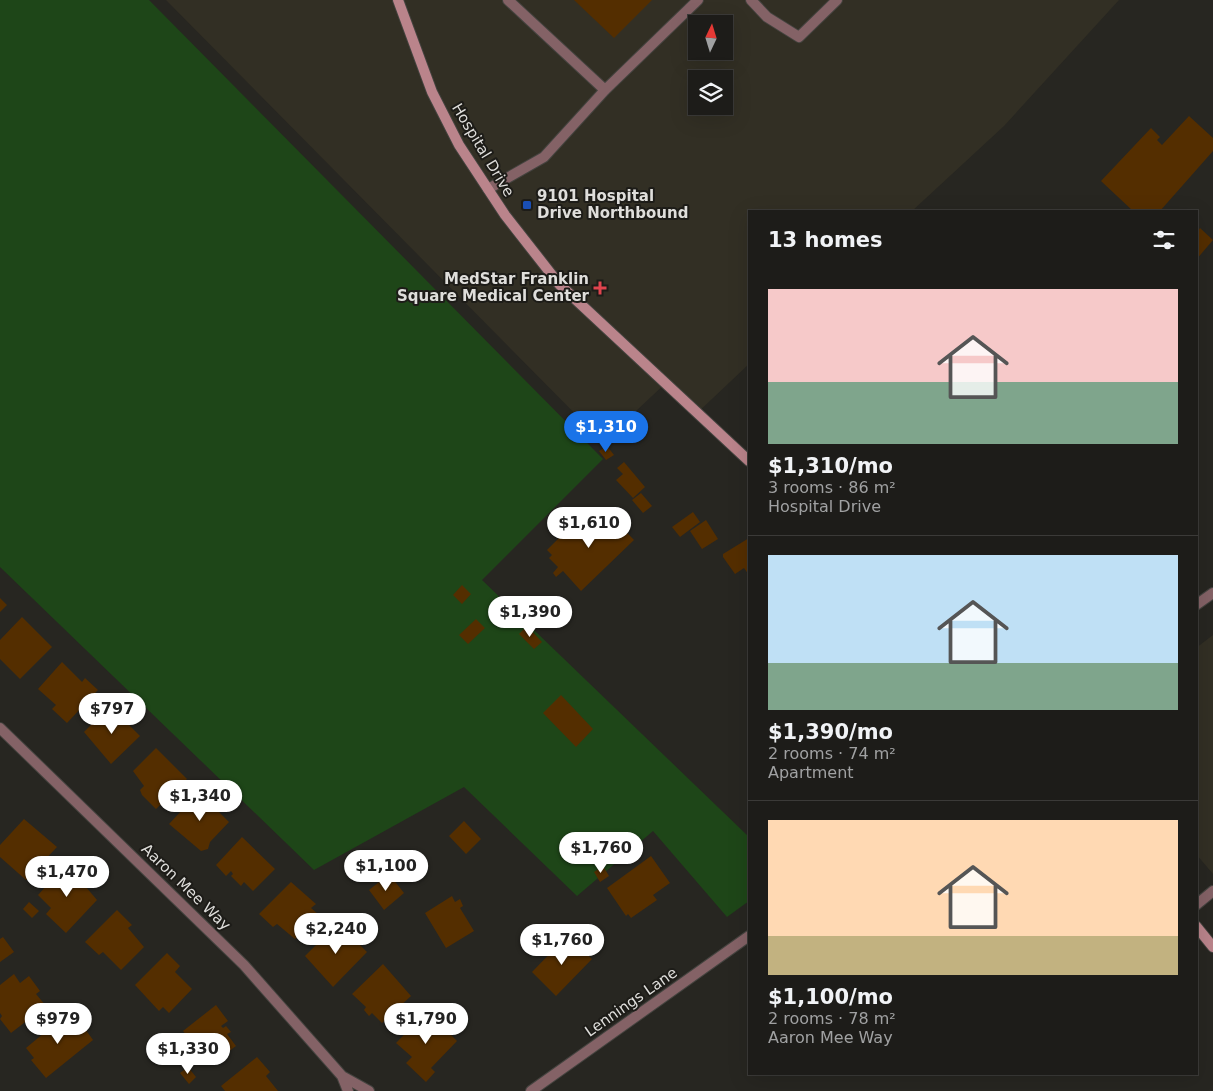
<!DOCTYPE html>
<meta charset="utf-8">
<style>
body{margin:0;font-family:"DejaVu Sans",sans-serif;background:#252522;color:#f1f3f6;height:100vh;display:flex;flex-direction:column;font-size:19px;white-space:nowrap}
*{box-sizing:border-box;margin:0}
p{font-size:16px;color:#a0a1a2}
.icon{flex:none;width:28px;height:28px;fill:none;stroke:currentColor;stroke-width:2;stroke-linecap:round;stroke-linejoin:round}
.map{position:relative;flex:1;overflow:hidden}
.sheet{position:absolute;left:748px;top:210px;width:450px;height:865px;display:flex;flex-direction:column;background:#1d1c19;border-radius:0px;box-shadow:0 5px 20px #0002,0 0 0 1px #3b3a38}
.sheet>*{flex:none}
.needle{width:32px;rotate:4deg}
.buttons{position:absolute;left:688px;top:15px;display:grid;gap:10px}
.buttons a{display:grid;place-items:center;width:45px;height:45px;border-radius:0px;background:#1d1c19;box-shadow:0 5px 20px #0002,0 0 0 1px #3b3a38;font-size:25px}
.price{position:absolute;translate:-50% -42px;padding:0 11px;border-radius:18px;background:#fff;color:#222;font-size:16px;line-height:32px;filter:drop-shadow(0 1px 2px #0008)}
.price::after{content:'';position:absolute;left:50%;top:30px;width:15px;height:11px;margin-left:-8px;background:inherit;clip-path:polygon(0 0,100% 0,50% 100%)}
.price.selected{background:#1a73e8;color:#fff}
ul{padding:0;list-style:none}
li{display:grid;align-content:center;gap:10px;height:265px;padding:0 20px}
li+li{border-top:1px solid #3b3a38}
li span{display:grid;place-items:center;height:155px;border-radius:0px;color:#555}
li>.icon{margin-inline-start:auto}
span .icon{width:90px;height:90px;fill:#fffc;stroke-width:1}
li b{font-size:21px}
h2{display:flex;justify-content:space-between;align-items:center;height:60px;padding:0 20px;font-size:21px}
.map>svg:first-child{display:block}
</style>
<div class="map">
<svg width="1213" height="1091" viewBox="0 0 1213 1091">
<rect width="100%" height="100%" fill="#272621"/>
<path fill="#322f24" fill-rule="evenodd" d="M166 0H1119L1004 126 912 211H749V364L695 415 669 380 603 442ZM696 24H724V51H696ZM696 79H724V106H696Z
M1213 635V874L1196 854V648Z"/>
<path fill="#1e4618" d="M0 0H149L603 459 482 580 749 837V901L727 917 653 831 577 896 464 787 314 870 0 567Z"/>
<path fill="#542e00" d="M574 0H652L614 38Z
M1189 116 1213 138V151L1160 211H1133L1101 181 1151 128 1160 137 1157 140 1162 145Z
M1200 228 1213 240 1196 260V233Z
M607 446 614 455 606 460 599 451Z
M624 462 645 487 633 498 616 480 623 474 617 468Z
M641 493 652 506 643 513 632 500Z
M602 507 634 540 581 591 563 571 556 577 553 573 558 567 549 558 552 555 547 550 565 532 570 538Z
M693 512 700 522 680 537 672 527Z
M706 520 718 539 702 549 690 531Z
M749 538V575L744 568 735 574 723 557V554Z
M462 585 471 594 462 604 453 595Z
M0 598 7 605 0 612Z
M22 617 52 647 20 679 0 659V640Z
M476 619 485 628 468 644 459 635Z
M527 626 542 642 534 649 519 634Z
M62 662 82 682 85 678 98 690 67 723 52 709 56 705 38 689Z
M561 695 593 729 576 747 543 713Z
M110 706 140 736 111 764 84 732Z
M156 748 187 779 156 809 142 795 140 790 144 786 133 771Z
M199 792 216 806 215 808 229 822 210 842 208 849 201 851 169 824Z
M24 819 57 847 26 880 0 857V845Z
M464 821 481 839 466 854 449 836Z
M242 837 275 869 253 891 244 882 241 886 231 876 233 874 231 871 226 876 216 865Z
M651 856 670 883 653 895 657 900 631 918 628 914 626 916 607 888Z
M68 862 83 877 80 880 97 900 66 933 46 914 51 908 38 895Z
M603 866 609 876 600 882 594 872Z
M389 874 404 893 384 910 369 890Z
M291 882 316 904 311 908 319 915 295 939 277 924 273 927 259 914Z
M452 896 455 902 460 899 463 906 460 908 474 931 446 948 425 913Z
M29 902 39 911 32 918 23 909Z
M117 910 132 925 128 928 144 947 121 970 103 952 99 955 85 942Z
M335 926 345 936 347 934 353 938 367 952 333 987 305 956Z
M567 936 592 959 556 996 532 972Z
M3 937 14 952 0 962V939Z
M167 953 180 966 175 972 192 989 169 1013 163 1007 159 1011 135 985Z
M383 964 411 996 382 1023 372 1013 369 1016 364 1010 366 1007 352 994Z
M14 974 20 983 29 976 40 991 36 994 46 1006 11 1033 0 1019 2 1016 0 1013V985Z
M216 1005 228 1021 221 1026 223 1028 226 1026 231 1032 227 1034 236 1046 211 1065 205 1058 200 1061 189 1046 193 1043 183 1031Z
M427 1011 457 1041 431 1068 435 1072 426 1082 406 1063 412 1057 396 1043Z
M68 1013 80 1028 83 1026 93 1040 46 1078 31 1060 34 1058 26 1048Z
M257 1057 270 1072 266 1076 278 1091H225L221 1086Z
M188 1067 196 1077 189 1084 180 1073Z"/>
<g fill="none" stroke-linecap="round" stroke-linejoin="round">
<g stroke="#44433f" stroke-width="12">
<path id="lane" d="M508 0 605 90
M751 0 767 17 799 37 837 0
M488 189 544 157 605 90 698 0
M1196 905 1213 891"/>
</g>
<g stroke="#44433f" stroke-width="12">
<path id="street" d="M1196 605 1213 593
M0 728 244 965 342 1076 369 1091
M342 1076 348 1091
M531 1091 749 936"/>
</g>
<g stroke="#44433f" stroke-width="12">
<path id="secondary" d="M398 0 432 92 459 145 505 215 559 284 749 461
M1196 926 1213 947"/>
</g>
<use href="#lane" stroke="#846266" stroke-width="10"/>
<use href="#street" stroke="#846266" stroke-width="10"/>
<use href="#secondary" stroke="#ba848b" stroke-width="10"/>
</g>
<rect fill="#1a4fb4" stroke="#1d1c18" stroke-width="2" x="522" y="200" width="10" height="10" rx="2.5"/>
<path fill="#e0444e" stroke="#1d1c18" stroke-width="2" d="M597.5 280.5h5v5h5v5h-5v5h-5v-5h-5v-5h5z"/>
<g text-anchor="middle" stroke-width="4" stroke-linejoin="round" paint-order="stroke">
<g font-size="15" fill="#dfdedb" stroke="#1d1c18">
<text transform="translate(483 150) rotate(59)" y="5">Hospital Drive</text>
<text transform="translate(186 887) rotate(44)" y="5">Aaron Mee Way</text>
<text transform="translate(631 1002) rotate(-35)" y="5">Lennings Lane</text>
</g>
<g font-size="15" font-weight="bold" fill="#dfdedb" stroke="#1d1c18" text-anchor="start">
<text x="537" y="201">9101 Hospital<tspan x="537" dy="17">Drive Northbound</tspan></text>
<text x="589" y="284" text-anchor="end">MedStar Franklin<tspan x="589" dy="17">Square Medical Center</tspan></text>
</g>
</g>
</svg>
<div class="buttons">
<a><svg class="needle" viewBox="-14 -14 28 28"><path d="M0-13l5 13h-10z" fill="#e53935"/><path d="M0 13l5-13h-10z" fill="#a0a1a2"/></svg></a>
<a><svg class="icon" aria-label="layers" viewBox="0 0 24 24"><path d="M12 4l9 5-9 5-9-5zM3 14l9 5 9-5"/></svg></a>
</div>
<b class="price selected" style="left:606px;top:453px">$1,310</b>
<b class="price" style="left:589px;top:549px">$1,610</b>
<b class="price" style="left:530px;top:638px">$1,390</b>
<b class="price" style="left:112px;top:735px">$797</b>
<b class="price" style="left:200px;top:822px">$1,340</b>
<b class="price" style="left:601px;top:874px">$1,760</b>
<b class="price" style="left:386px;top:892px">$1,100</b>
<b class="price" style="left:67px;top:898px">$1,470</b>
<b class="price" style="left:336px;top:955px">$2,240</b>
<b class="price" style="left:562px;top:966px">$1,760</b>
<b class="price" style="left:58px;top:1045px">$979</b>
<b class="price" style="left:426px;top:1045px">$1,790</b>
<b class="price" style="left:188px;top:1075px">$1,330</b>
<section class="sheet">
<h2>13 homes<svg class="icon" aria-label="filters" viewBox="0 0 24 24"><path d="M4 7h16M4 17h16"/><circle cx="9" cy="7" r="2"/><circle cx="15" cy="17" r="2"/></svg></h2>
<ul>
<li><span style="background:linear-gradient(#f6c9c9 60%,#7fa58c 0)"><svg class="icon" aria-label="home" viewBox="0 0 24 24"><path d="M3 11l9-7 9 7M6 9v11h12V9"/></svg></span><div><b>$1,310/mo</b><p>3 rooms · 86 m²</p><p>Hospital Drive</p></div></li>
<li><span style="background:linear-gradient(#bfe0f5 70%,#7fa58c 0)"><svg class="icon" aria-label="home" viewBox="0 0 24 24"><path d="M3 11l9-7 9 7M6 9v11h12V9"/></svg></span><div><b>$1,390/mo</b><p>2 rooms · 74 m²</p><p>Apartment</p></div></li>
<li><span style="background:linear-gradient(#ffd9b3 75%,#c2b280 0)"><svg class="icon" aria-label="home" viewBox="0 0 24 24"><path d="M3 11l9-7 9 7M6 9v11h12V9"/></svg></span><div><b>$1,100/mo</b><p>2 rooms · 78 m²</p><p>Aaron Mee Way</p></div></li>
</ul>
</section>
</div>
